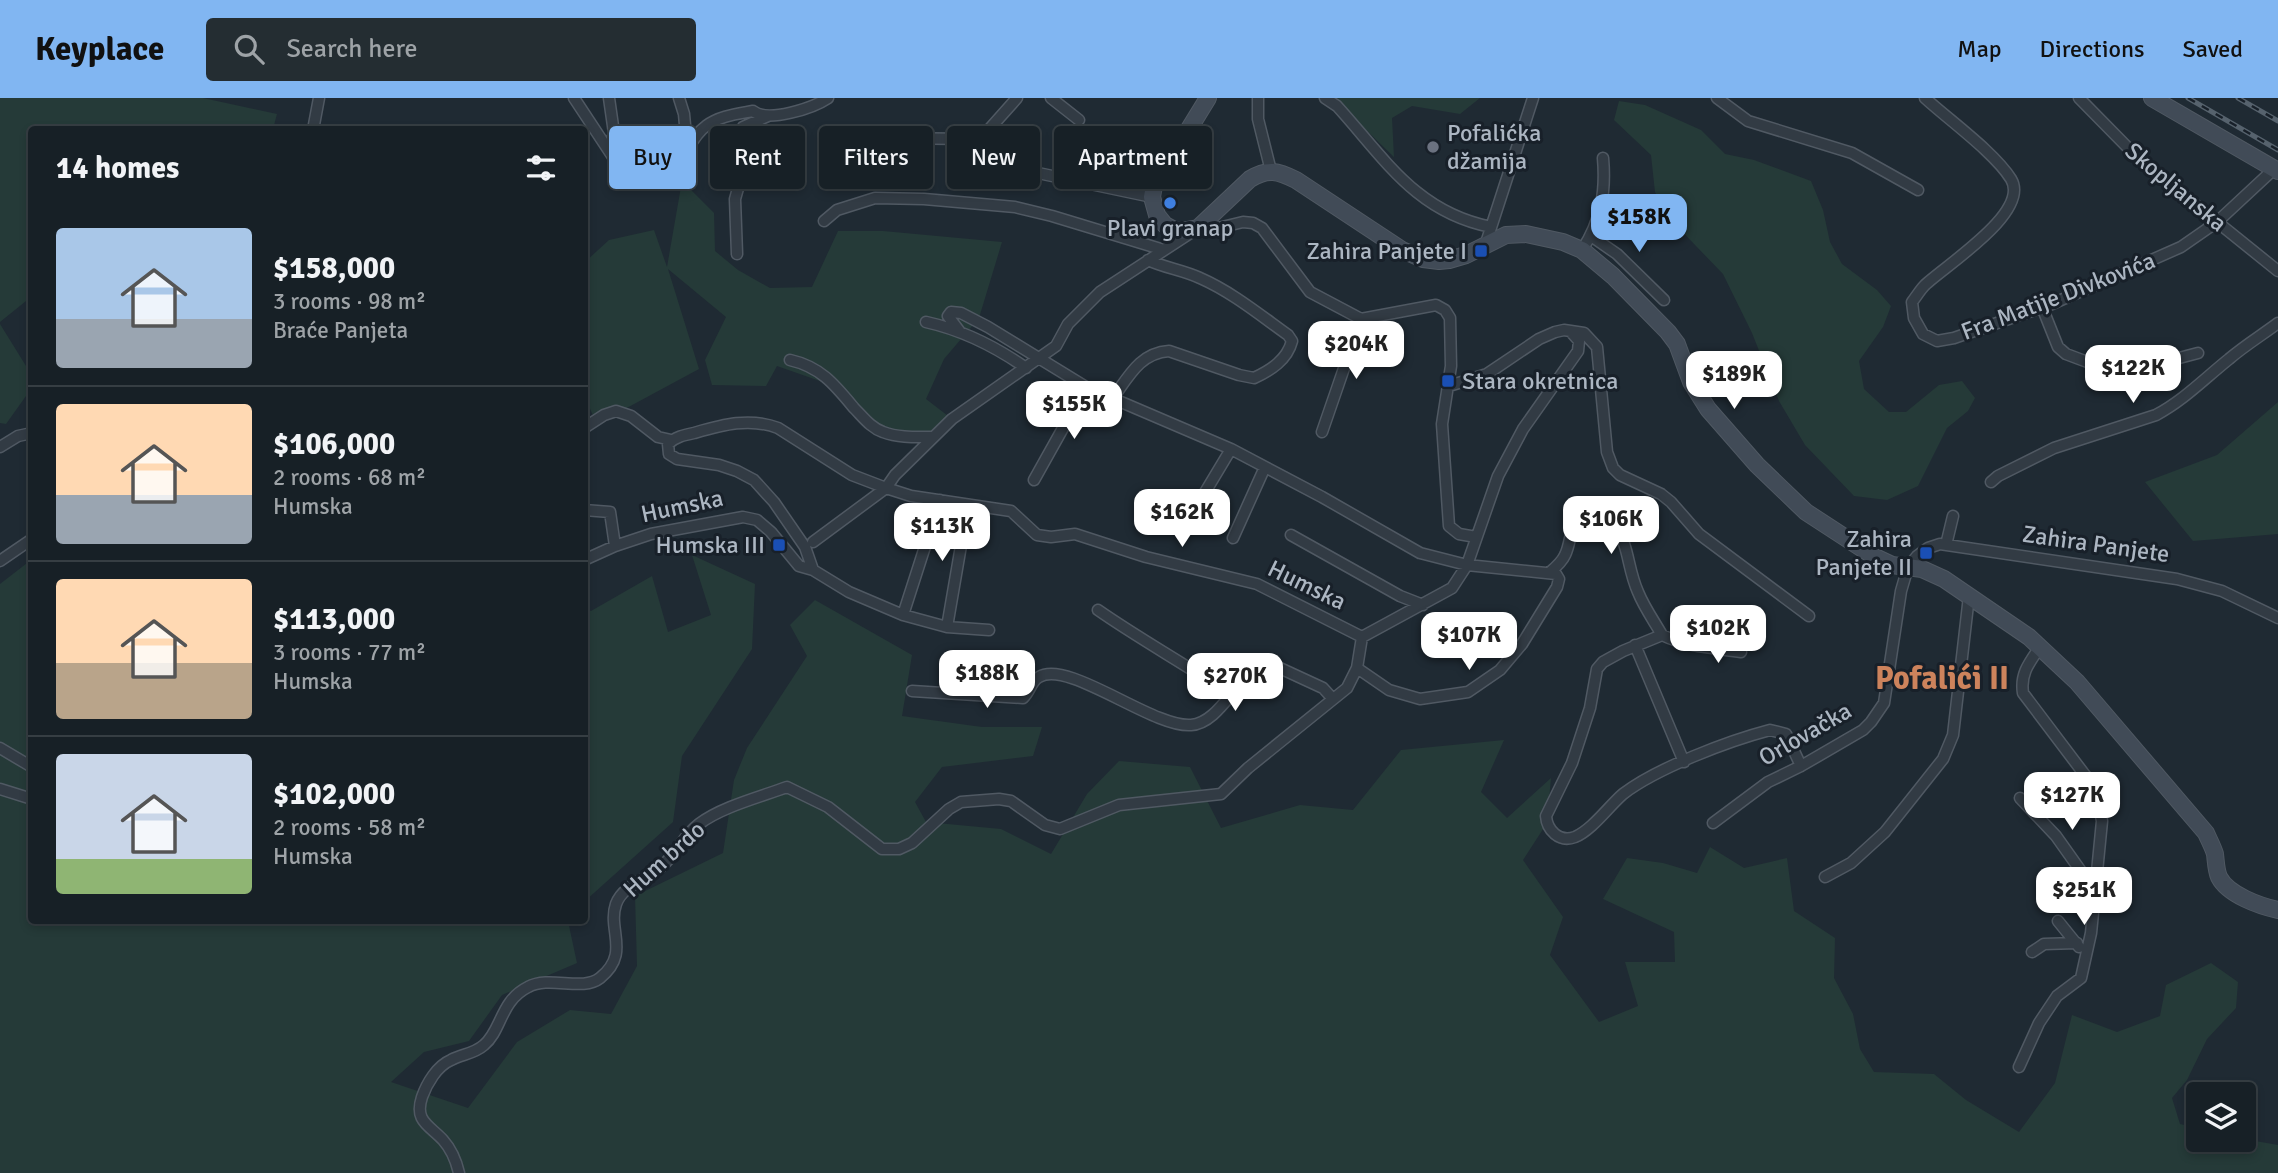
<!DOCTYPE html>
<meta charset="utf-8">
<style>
body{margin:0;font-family:Signika,sans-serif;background:#242d32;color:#f1f3f6;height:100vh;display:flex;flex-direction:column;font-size:26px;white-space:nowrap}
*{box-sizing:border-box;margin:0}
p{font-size:23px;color:#9ea3a7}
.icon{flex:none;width:38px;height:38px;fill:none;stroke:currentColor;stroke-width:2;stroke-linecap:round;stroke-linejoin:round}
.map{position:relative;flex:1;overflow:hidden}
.details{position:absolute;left:28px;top:28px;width:560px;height:798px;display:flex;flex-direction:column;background:#172026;border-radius:7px;box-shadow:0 4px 10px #0003,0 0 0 2px #363e43}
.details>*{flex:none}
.guide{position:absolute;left:609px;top:28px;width:665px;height:63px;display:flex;gap:14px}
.fabs{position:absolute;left:2186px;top:984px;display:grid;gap:14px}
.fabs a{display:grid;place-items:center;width:70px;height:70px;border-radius:7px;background:#172026;box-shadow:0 4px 10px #0003,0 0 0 2px #363e43;font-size:35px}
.price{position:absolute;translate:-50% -60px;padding:0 16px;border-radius:14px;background:#fff;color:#222;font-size:23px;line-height:46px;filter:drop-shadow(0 2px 4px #0008)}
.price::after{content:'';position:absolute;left:50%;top:42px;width:21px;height:16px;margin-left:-10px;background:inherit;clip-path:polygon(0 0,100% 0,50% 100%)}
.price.on{background:#81b6f2;color:#111}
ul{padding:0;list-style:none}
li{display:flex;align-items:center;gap:21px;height:175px;padding:0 28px}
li+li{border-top:2px solid #363e43}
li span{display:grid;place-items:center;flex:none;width:196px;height:140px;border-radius:7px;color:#555}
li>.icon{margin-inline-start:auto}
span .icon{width:84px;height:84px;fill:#fffc;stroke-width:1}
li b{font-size:30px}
h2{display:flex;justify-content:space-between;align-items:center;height:84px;padding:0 28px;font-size:30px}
.pill{padding:0 24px;border-radius:7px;background:#172026;box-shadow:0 4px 10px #0003,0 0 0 2px #363e43;font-size:24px;line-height:63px}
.pill.on{background:#81b6f2;color:#111}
header{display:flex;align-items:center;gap:42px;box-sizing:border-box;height:98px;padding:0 35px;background:#81b6f2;color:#111}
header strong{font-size:33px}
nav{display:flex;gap:38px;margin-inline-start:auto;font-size:24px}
.search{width:490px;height:63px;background:#242d32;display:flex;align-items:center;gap:18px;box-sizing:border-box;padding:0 24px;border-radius:7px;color:#9ea3a7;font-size:26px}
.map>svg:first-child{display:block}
</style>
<header>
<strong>Keyplace</strong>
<div class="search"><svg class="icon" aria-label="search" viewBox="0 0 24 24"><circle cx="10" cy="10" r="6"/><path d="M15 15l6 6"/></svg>Search here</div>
<nav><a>Map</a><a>Directions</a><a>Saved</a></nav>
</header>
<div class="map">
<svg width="2278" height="1075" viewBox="0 0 2278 1075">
<rect width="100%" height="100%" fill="#1f2a33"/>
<path fill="#253a38" d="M0 0H203L277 16 273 31 32 32 31 199 0 224Z
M1333 0H1480L1460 16 1412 8 1392 20 1394 59Z
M1619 3 1645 7 1701 32 1725 56 1754 62 1811 83 1823 112 1830 144 1842 166 1877 192 1891 208 1883 229 1859 263 1864 291 1889 314H1906L1939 287 1962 283 1975 300 1968 313 1947 330 1918 388 1887 402 1854 398 1805 347 1779 303 1752 235 1723 176 1669 120 1655 94 1651 57 1614 22Z
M682 83 714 115 715 153 738 172 770 190 812 189 838 133H883L1002 144 979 220 944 261 926 301 952 321 943 329 915 339 867 324 837 289 777 268 766 288 712 287 705 262 726 219 668 171 699 271 597 326 585 300V164L609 142 654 132 667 169Z
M0 226 31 276V291L6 326 0 325Z
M2278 304V436L2193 443 2145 384 2217 357Z
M692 457 755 486 752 551 682 658 673 724 585 803V510L591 513 652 478 668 534 711 517Z
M31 462 32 822 568 823 577 865 502 897 469 943 424 954 391 984 468 1010 517 944 570 912 611 916 637 868 635 798 723 755 734 682 747 650 807 558 790 527 815 502 912 557 902 618 982 629H1042L1033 658 942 669 915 704 926 724 1001 731 1051 756 1087 696 1119 663 1190 669 1221 730 1300 707 1353 712 1401 652 1504 642 1481 694 1507 720 1551 680 1547 725 1523 762 1563 819 1550 857 1599 924 1638 908 1625 864H1675L1674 834 1603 801 1627 760 1663 765 1697 775 1710 749 1744 770 1787 760 1794 813 1835 840 1834 880 1853 916 1860 951 1874 974 1934 976 1966 1002 2019 1034 2055 985 2072 917 2117 934 2160 918 2166 887 2211 865 2238 884 2236 910 2207 941 2187 982 2172 1000 2180 1026 2198 1030V1041H2244L2278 1047V1075H0V486Z"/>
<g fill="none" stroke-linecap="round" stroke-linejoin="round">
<g stroke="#505963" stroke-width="13">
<path id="street" d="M574 0 609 53
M609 0 614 35 609 53C624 78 653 92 676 67 688 55 692 38 706 28 719 18 737 16 753 13 768 25 813 10 828 0
M679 0 684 16 687 49
M1051 0 1079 22
M1258 0V21L1271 73
M1325 0 1337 8C1385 61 1416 114 1491 129
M1717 0 1748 23 1852 55 1918 92
M1925 0C1949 22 1995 55 2011 81 2031 114 1946 167 1925 187 1920 192 1916 199 1912 204L1914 220 1923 236 1937 243 1954 240 2052 206 2181 149 2217 124 2274 71
M2079 0 2139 61 2278 173
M313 32 319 0
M1118 36 1146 41 1175 54
M882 66 884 44 888 40 973 41 984 37 1017 0
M1038 75 1152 99
M824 123 837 112 875 100 924 101 1015 109 1052 118 1164 152
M1591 138 1617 156 1664 202
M1486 145 1533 0
M1582 152C1601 123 1606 94 1603 60
M737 156 735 101 745 66 739 36 743 29 768 18
M2042 209 2058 249 2066 256 2114 274 2130 273 2198 255
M926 224C962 232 996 249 1026 270
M960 234 948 218 951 214 961 215 988 229 1086 289 1231 351 1322 399 1420 455 1467 467 1556 476 1559 481 1557 489 1522 546 1500 572 1468 594 1420 601 1389 592 1357 570
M790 262C821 269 835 287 854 310 863 319 871 330 883 334 899 340 916 339 932 339
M1449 288 1487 276 1539 241 1555 234 1564 232 1584 235 1597 249 1607 354 1613 370 1620 377 1661 396 1671 404 1699 436 1809 518
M1113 300C1129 278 1140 255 1169 253L1239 277 1254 280C1271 272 1287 262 1292 243L1288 237C1260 217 1232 194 1200 180 1183 172 1165 170 1148 162
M584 330 604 317 616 313 631 318 658 339 671 342
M1322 334 1361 221
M0 349 18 338 32 335
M1034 382 1086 289
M1991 384 1998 378 2054 350 2156 317C2184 302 2204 281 2229 261 2244 248 2262 237 2278 225
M1195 411 1231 351
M584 412 610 414 615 448
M1291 437 1400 498 1423 507
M1233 440 1265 369
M813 444 886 390 895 377 952 321 1056 248 1068 226 1100 194 1198 130H1218L1243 124 1253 125 1262 130 1310 194 1361 221 1436 207 1445 212 1450 220 1451 268 1442 326 1449 428 1459 436 1476 439
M1946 447 1953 418
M584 462 615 448 651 436 743 419 757 422 771 434 799 468 813 472 849 494 903 517 947 529 989 532
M0 463 32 441
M813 472 805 449 774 404 754 382 737 373 719 367 677 361 669 356 668 346C675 339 684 337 694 335 722 327 749 319 778 330L852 377 886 390 911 398 1011 413 1037 437 1051 439 1075 436 1146 459 1257 486 1362 539 1452 490 1467 467 1498 378 1523 331 1578 253 1579 243 1571 234
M1549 475C1555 470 1562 464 1565 457 1571 445 1569 433 1577 422 1635 420 1621 456 1638 494 1644 509 1654 523 1662 537
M1098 512C1141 542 1187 567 1231 597
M903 517 940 402
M947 529 968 407
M1635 547 1684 664
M1741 554C1714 550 1687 549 1662 537L1623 553 1603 564 1597 571 1590 610 1572 665 1546 718C1547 732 1559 745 1575 739 1592 732 1609 708 1623 696 1657 670 1728 643 1770 632L1786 636 1801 668
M912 593 1023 600C1030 594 1031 583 1039 579 1068 561 1153 630 1191 627 1223 625 1240 568 1271 566L1323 590 1333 601
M0 650 32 669
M0 691 32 701
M2020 700 2056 738 2095 793
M1713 725 1768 684 1801 668 1863 632 1871 624 1884 605 1901 493 1908 469 1917 458 1928 450 1940 446 2177 481 2222 493 2278 520
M1825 779 1851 765 1885 734 1943 661 1953 637 1969 498
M2058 823 2079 849
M2032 854 2044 846 2077 845
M2019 969 2039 925 2057 898 2081 880 2091 835 2102 723 2098 701 2091 685 2023 595C2020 576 2029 565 2040 549
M459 1075C456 1062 452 1052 443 1042 429 1027 414 1023 422 999 427 985 437 968 451 962 462 956 474 956 484 947 502 932 500 903 528 889 550 877 582 894 600 880 631 855 607 832 616 806 623 787 646 782 660 770 675 758 683 738 699 726 721 709 760 699 787 689L828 709 882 751H899L912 745 949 711 961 704 999 701 1011 703 1045 727 1060 731 1119 707 1221 696 1248 670 1347 590 1357 570 1362 539"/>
</g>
<g stroke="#505963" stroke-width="18">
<path id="secondary" d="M1208 0 1154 88 1152 99 1157 117 1165 127 1176 133 1187 132 1198 130 1250 81C1268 70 1278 73 1296 82L1402 152 1423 161 1439 163 1449 162 1466 157 1506 137 1526 136 1563 144 1582 152 1613 178 1668 234 1677 246 1691 284 1708 311 1757 367 1806 414 1875 459 1892 467 1922 471 1944 481 2029 539 2077 584 2206 735C2209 742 2213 749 2215 756 2216 764 2216 772 2219 779 2228 797 2260 808 2278 812
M2152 0 2278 73"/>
</g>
<use href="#street" stroke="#323b44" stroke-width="10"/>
<use href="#secondary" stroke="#414b57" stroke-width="16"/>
<g stroke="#56626d" stroke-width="5">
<path id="rail" d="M2188 0 2278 52
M2238 0 2278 23"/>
</g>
<use href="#rail" stroke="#182029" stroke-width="2.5" stroke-dasharray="8" stroke-linecap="butt"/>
</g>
<circle fill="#6b7280" stroke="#182029" stroke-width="2.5" cx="1433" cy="49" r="7"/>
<circle fill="#3f7fe0" stroke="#182029" stroke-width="2.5" cx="1170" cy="105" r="7"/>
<g fill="#1a4fb4" stroke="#182029" stroke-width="2.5">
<rect x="1474" y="146" width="14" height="14" rx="3.5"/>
<rect x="1441" y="276" width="14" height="14" rx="3.5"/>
<rect x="772" y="440" width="14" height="14" rx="3.5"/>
<rect x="1919" y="448" width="14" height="14" rx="3.5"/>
</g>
<g text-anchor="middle" stroke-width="6" stroke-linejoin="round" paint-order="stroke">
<g font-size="24" fill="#acb6c2" stroke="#182029" text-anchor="end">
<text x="1447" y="43" text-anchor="start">Pofalićka<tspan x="1447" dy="28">džamija</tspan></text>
<text x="1170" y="138" text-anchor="middle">Plavi granap</text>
<text x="1467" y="161">Zahira Panjete I</text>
<text x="1462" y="291" text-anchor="start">Stara okretnica</text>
<text x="1912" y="449">Zahira<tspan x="1912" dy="28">Panjete II</tspan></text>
<text x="765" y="455">Humska III</text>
</g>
<g font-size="24" fill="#acb6c2" stroke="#182029">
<text transform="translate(2176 89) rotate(40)" y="8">Skopljanska</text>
<text transform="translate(2058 198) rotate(-21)" y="8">Fra Matije Divkovića</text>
<text transform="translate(682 408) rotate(-12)" y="8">Humska</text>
<text transform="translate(2096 446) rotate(8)" y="8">Zahira Panjete</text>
<text transform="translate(1307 487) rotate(26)" y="8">Humska</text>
<text transform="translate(1805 636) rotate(-30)" y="8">Orlovačka</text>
<text transform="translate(664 761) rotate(-42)" y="8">Hum brdo</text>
</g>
<g font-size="32" font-weight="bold" fill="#cd835c" stroke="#182029">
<text x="1942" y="591">Pofalići II</text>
</g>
</g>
</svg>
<div class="fabs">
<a><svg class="icon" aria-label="layers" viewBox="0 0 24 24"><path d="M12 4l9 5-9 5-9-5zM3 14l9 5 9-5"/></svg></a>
</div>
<b class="price on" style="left:1639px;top:156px">$158K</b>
<b class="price" style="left:1356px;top:283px">$204K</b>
<b class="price" style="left:2133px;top:307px">$122K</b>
<b class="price" style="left:1734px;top:313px">$189K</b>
<b class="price" style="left:1074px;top:343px">$155K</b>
<b class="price" style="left:1182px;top:451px">$162K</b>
<b class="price" style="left:1611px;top:458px">$106K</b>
<b class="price" style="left:942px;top:465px">$113K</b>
<b class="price" style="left:1718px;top:567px">$102K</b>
<b class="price" style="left:1469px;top:574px">$107K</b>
<b class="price" style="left:987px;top:612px">$188K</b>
<b class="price" style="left:1235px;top:615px">$270K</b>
<b class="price" style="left:2072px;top:734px">$127K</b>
<b class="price" style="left:2084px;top:829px">$251K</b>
<div class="guide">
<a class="pill on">Buy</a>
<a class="pill">Rent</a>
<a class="pill">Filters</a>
<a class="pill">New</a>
<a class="pill">Apartment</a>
</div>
<section class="details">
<h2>14 homes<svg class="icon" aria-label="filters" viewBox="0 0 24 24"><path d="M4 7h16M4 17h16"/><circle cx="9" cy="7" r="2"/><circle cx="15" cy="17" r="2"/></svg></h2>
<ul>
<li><span style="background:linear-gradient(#a9c7e8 65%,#9aa5b1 0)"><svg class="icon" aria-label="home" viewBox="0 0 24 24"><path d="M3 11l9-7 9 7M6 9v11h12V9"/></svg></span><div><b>$158,000</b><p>3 rooms · 98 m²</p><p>Braće Panjeta</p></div></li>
<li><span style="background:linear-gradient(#ffd9b3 65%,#9aa5b1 0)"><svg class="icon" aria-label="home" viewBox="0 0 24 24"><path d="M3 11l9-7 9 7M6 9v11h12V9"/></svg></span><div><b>$106,000</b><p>2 rooms · 68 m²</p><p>Humska</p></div></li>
<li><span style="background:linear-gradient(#ffd9b3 60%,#b9a48a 0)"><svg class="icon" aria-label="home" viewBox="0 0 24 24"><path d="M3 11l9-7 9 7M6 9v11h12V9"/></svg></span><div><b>$113,000</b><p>3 rooms · 77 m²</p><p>Humska</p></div></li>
<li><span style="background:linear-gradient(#c9d6e8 75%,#8fb573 0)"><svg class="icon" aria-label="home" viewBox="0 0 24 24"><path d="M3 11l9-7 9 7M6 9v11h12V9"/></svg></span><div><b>$102,000</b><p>2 rooms · 58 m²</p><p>Humska</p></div></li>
</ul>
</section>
</div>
